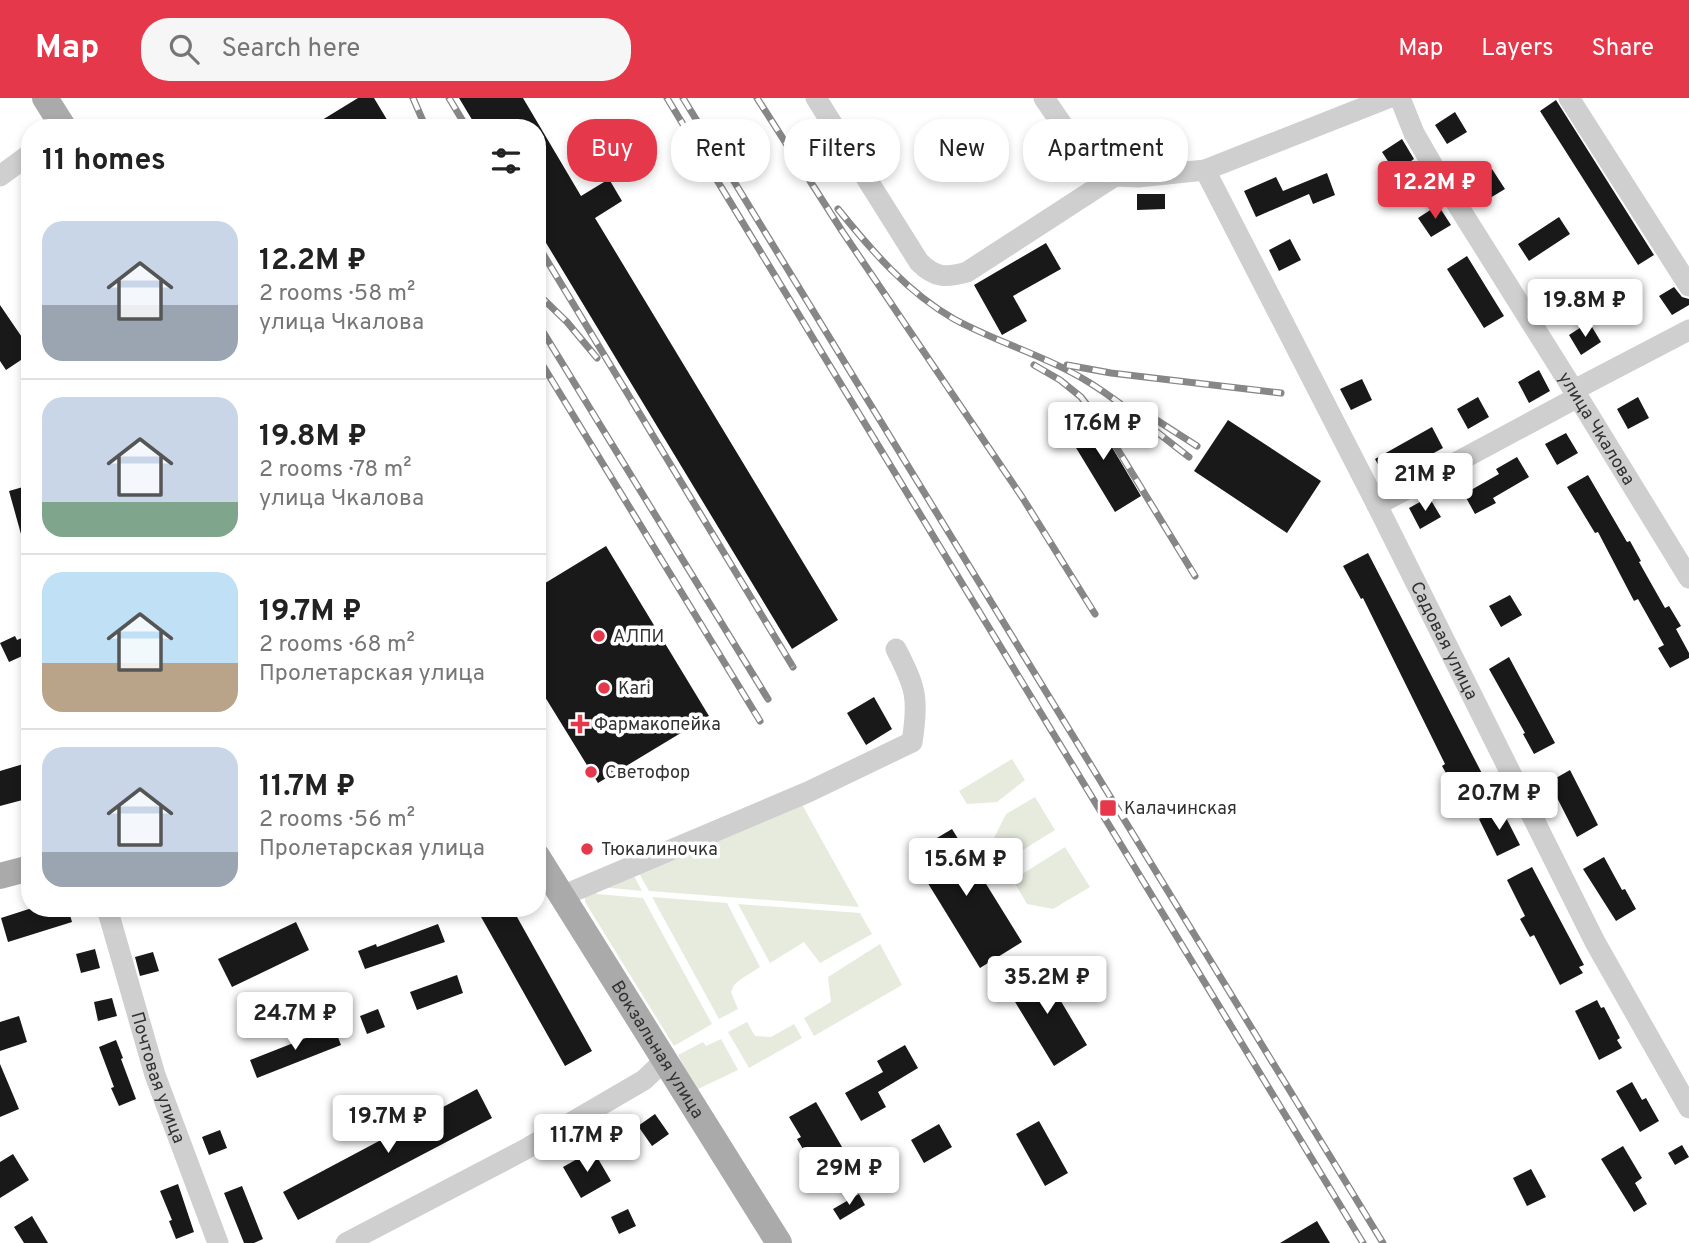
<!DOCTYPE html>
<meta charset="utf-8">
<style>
body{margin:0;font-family:Overpass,sans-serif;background:#f6f6f6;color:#222;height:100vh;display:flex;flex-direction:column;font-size:26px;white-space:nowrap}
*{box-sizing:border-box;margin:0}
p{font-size:23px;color:#767676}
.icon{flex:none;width:38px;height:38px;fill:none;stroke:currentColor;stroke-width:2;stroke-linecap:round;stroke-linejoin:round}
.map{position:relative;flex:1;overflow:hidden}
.details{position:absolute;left:21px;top:21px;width:525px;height:798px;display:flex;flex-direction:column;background:#fff;border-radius:28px;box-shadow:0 4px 10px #0003}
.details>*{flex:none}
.hud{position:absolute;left:567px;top:21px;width:665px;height:63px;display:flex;gap:14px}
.price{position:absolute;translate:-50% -60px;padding:0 16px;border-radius:7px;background:#fff;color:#222;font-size:23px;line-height:46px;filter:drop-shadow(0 2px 4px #0008)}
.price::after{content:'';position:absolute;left:50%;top:42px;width:21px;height:16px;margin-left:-10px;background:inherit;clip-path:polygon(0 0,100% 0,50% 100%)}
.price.active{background:#e5384b;color:#fff}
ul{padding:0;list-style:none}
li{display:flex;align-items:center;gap:21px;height:175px;padding:0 21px}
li+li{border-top:2px solid #e0e0e0}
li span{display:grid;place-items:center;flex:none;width:196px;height:140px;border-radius:21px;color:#555}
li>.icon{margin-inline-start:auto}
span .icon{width:84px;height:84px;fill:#fffc;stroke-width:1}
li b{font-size:30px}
h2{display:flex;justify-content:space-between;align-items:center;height:84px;padding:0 21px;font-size:30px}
.tag{padding:0 24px;border-radius:28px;background:#fff;box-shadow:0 4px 10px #0003;font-size:24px;line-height:63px}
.tag.active{background:#e5384b;color:#fff}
header{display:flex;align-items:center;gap:42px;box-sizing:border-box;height:98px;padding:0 35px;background:#e5384b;color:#fff}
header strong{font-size:33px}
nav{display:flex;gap:38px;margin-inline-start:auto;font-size:24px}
.search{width:490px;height:63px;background:#f6f6f6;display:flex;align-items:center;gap:18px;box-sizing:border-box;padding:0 24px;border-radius:28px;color:#767676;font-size:26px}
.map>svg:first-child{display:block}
</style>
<header>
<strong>Map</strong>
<div class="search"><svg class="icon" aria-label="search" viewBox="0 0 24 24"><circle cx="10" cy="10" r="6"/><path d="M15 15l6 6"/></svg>Search here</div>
<nav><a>Map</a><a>Layers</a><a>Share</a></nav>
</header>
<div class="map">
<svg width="1689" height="1145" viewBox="0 0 1689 1145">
<rect width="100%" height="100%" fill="#fff"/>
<path fill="#e6ebde" d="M1012 661 1025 682 997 704 967 706 959 693Z
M1035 699 1055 732 1002 765 991 746 1006 716Z
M800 703 859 809 649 793 636 770Z
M1065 749 1090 789 1053 811 1027 806 1013 782Z
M631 772 642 793 601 789Z
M593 788 597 796 643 800 712 926 674 948 585 804V797Z
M652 799 727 805 760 869 741 881 734 887 731 894 738 911 719 921Z
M738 806 860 815 872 836 820 865 804 844 770 865Z
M880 846 902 887 814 938 804 920 831 904 828 879Z
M747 924 755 938 771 939 794 926 802 940 749 970 728 934Z
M721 941 738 972 696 992 678 957 703 944 706 948Z"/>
<path fill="#191919" d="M358 0H374L392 30H309Z
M459 0H523L581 98 609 81 622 103 595 120 838 522 792 551 537 130V30H477Z
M1556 2 1654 157 1638 167 1540 13Z
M1455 14 1467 34 1447 46 1435 27Z
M1402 41 1414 61 1395 74 1382 54Z
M1492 71 1505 91 1485 103 1472 84Z
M1327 75 1335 97 1313 106 1309 96 1256 119 1244 93 1276 79 1283 93Z
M1137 96H1165V111L1137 112Z
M1438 107 1451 127 1431 139 1418 120Z
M1559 119 1570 136 1529 163 1518 146Z
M1290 141 1301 162 1279 173 1269 152Z
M1046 145 1061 171 1013 198 1027 223 1002 237 974 187Z
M1467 158 1504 218 1484 230 1447 171Z
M1674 189 1682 199 1689 201V207L1672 217 1659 198Z
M0 207 30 251V256L6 272 0 263Z
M1589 224 1601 244 1581 257 1569 237Z
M1539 272 1550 293 1529 305 1518 284Z
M1362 281 1372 302 1351 312 1340 291Z
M1478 299 1489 319 1468 331 1457 311Z
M1638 299 1649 320 1628 331 1617 311Z
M1091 314 1141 398 1115 414 1064 330Z
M1228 322 1321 383 1287 435 1194 373Z
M1432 329 1443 350 1386 381 1375 361Z
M1566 335 1578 355 1557 367 1545 346Z
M1517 359 1529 379 1493 400 1496 405 1475 416 1464 396 1499 376 1496 371Z
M1588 377 1627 444 1630 443 1641 463 1639 464 1665 510 1669 508 1681 528 1676 531 1689 555V560L1670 570 1658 550 1664 547 1638 501 1634 503 1598 434 1595 435 1567 389Z
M30 387V454H26L9 393Z
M1429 399 1441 419 1420 431 1409 410Z
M606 448 709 618 598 685 537 586V490Z
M1368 455 1489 689 1469 699 1461 684 1446 691 1441 680 1447 677 1442 668 1445 666 1363 500 1361 501 1343 468Z
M1510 497 1522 517 1501 529 1489 508Z
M15 538 17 542 22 540 29 555 9 564 0 545Z
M1509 559 1555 645 1534 656 1523 636 1525 635 1489 571Z
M874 599 892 631 866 647 847 615Z
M30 664V700L0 708V673Z
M1570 672 1598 727 1577 739 1549 684Z
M1501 710 1520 747 1497 758 1479 721Z
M952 731 1022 844 980 870 910 756Z
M1604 759 1622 792 1625 791 1636 811 1616 823 1583 771Z
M1532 769 1584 867 1579 869 1583 875 1560 887 1534 837 1530 839 1520 821 1525 818 1507 782Z
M32 810H68L72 824 8 844 1 820Z
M476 810H512L592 953 565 968Z
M296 824 309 852 232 889 218 861Z
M438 826 445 844 365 871 358 853 376 846 377 849Z
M95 851 100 870 81 875 76 856Z
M153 854 159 873 140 878 135 859Z
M1040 868 1087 947 1054 968 1006 889Z
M457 877 463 895 417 912 410 894Z
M112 900 117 918 98 923 94 904Z
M1597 902 1601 910 1604 909 1620 940 1617 942 1622 950 1599 962 1575 913Z
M378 911 385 929 367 936 360 918Z
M19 918 27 944 0 953V924Z
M334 929 341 947 257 980 250 962Z
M116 942 123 960 121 961 136 1001 119 1008 111 990 114 989 99 949Z
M905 947 918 970 878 994 886 1009 861 1023 845 995 883 974 877 963Z
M0 966 19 1011 0 1019Z
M1632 984 1642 1002 1646 1000 1659 1023 1640 1034 1616 993Z
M477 991 492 1020 298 1122 283 1094Z
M816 1004 853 1068 827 1083 817 1066 813 1068 797 1041 801 1039 789 1019Z
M655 1016 669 1036 652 1048 638 1028Z
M1039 1023 1068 1075 1045 1088 1016 1036Z
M939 1026 952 1049 924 1065 911 1042Z
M220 1032 227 1050 209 1057 202 1039Z
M1682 1047 1689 1059 1675 1067 1668 1055Z
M1623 1048 1642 1080 1635 1085 1647 1106 1634 1114 1601 1061Z
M593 1052 611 1083 581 1100 563 1069Z
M13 1056 29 1082 0 1100V1064Z
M1531 1071 1546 1099 1527 1108 1513 1080Z
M178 1086 194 1134 176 1141 169 1123 172 1122 160 1093Z
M242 1088 263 1141 254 1145H244L224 1095Z
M859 1096 865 1107 840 1122 833 1111Z
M628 1111 636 1128 619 1136 611 1119Z
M32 1118 48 1145H24L14 1129Z
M1317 1123 1330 1145H1280Z"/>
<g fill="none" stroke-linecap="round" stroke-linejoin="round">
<g stroke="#cfcfcf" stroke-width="21">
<path d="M816 0 919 164C935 180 946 180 967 174L1115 78"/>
<path d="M1044 0 1085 60 1100 72 1115 78 1138 79 1205 72 1388 0"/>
<path id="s1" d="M1400 0 1414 35 1433 68 1578 299 1689 480"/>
<path d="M1569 0 1689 188"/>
<path id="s2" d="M1205 72 1377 407 1595 844 1689 1010"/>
<path d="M0 78 30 56"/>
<path d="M1574 292 1689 232"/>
<path d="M1377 407 1578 299"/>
<path d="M562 798 808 694 912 644C919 600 916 590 896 551"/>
<path id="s3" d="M107 810 155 977 218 1145"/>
<path d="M346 1145 524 1052 644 982 665 962"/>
</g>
<g stroke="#aaa" stroke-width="26">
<path d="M45 0 64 30"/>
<path id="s4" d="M537 758 779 1145"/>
<path d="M0 778 30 770"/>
</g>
<g stroke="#878787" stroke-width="7">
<path id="rail" d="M413 0 426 30
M449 0 467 30
M667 0 1363 1145
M683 0 1383 1145
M757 0 842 133 1022 399 1095 516
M838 111C872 153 907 194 954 221 998 245 1047 258 1090 285 1124 306 1156 334 1189 359
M537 146 793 569
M537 195 567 224 597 260
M537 224 768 601
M537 258 760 623
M1034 267 1060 282 1081 299 1104 329 1195 478
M1067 267 1111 275 1281 295
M1144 314 1197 348"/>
</g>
<use href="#rail" stroke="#fff" stroke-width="4.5" stroke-dasharray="13" stroke-linecap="butt"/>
</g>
<g fill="#e5384b" stroke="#fff" stroke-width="2.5">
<circle cx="599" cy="538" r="7"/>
<circle cx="604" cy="590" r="7"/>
<path d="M576.5 615.5h7v7h7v7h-7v7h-7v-7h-7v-7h7z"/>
<circle cx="591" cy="674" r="7"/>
<rect x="1099" y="701" width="18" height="18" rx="3.5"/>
<circle cx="587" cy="751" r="7"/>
</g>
<g text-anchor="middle" stroke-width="7" stroke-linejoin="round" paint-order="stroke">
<g font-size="18" fill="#323232" stroke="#fff">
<text dy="6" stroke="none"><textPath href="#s1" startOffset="385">улица Чкалова</textPath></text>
<text dy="6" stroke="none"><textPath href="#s2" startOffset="528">Садовая улица</textPath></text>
<text dy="6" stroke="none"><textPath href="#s4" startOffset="228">Вокзальная улица</textPath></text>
<text dy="6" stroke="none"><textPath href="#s3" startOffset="177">Почтовая улица</textPath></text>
</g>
<g font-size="18" fill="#323232" stroke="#fff" text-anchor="start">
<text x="613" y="544">АЛПИ</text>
<text x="618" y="596">Kari</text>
<text x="594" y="632">Фармакопейка</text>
<text x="605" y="680">Светофор</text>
<text x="1124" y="716">Калачинская</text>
<text x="601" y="757">Тюкалиночка</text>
</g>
</g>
</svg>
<b class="price active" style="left:1435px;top:123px">12.2M ₽</b>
<b class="price" style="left:1585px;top:241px">19.8M ₽</b>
<b class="price" style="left:1103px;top:364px">17.6M ₽</b>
<b class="price" style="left:1425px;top:415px">21M ₽</b>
<b class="price" style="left:1499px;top:734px">20.7M ₽</b>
<b class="price" style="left:966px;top:800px">15.6M ₽</b>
<b class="price" style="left:1047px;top:918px">35.2M ₽</b>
<b class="price" style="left:295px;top:954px">24.7M ₽</b>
<b class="price" style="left:388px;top:1057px">19.7M ₽</b>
<b class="price" style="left:587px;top:1076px">11.7M ₽</b>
<b class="price" style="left:849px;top:1109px">29M ₽</b>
<div class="hud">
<a class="tag active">Buy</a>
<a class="tag">Rent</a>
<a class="tag">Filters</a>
<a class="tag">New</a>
<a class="tag">Apartment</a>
</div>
<section class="details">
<h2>11 homes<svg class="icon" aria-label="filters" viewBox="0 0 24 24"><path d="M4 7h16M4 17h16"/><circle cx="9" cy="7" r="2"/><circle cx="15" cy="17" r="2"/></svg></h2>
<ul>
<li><span style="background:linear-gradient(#c9d6e8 60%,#9aa5b1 0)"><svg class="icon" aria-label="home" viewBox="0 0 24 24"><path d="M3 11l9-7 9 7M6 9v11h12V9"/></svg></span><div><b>12.2M ₽</b><p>2 rooms · 58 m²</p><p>улица Чкалова</p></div></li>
<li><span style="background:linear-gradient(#c9d6e8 75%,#7fa58c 0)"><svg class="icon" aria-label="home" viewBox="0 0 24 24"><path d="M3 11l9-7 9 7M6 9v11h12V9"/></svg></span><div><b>19.8M ₽</b><p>2 rooms · 78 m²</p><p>улица Чкалова</p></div></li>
<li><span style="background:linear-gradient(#bfe0f5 65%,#b9a48a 0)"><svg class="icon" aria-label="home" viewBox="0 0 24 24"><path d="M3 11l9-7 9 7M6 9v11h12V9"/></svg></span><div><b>19.7M ₽</b><p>2 rooms · 68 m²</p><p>Пролетарская улица</p></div></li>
<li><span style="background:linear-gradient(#c9d6e8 75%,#9aa5b1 0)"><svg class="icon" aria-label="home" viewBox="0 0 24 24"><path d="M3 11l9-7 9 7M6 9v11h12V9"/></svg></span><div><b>11.7M ₽</b><p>2 rooms · 56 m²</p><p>Пролетарская улица</p></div></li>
</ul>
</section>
</div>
